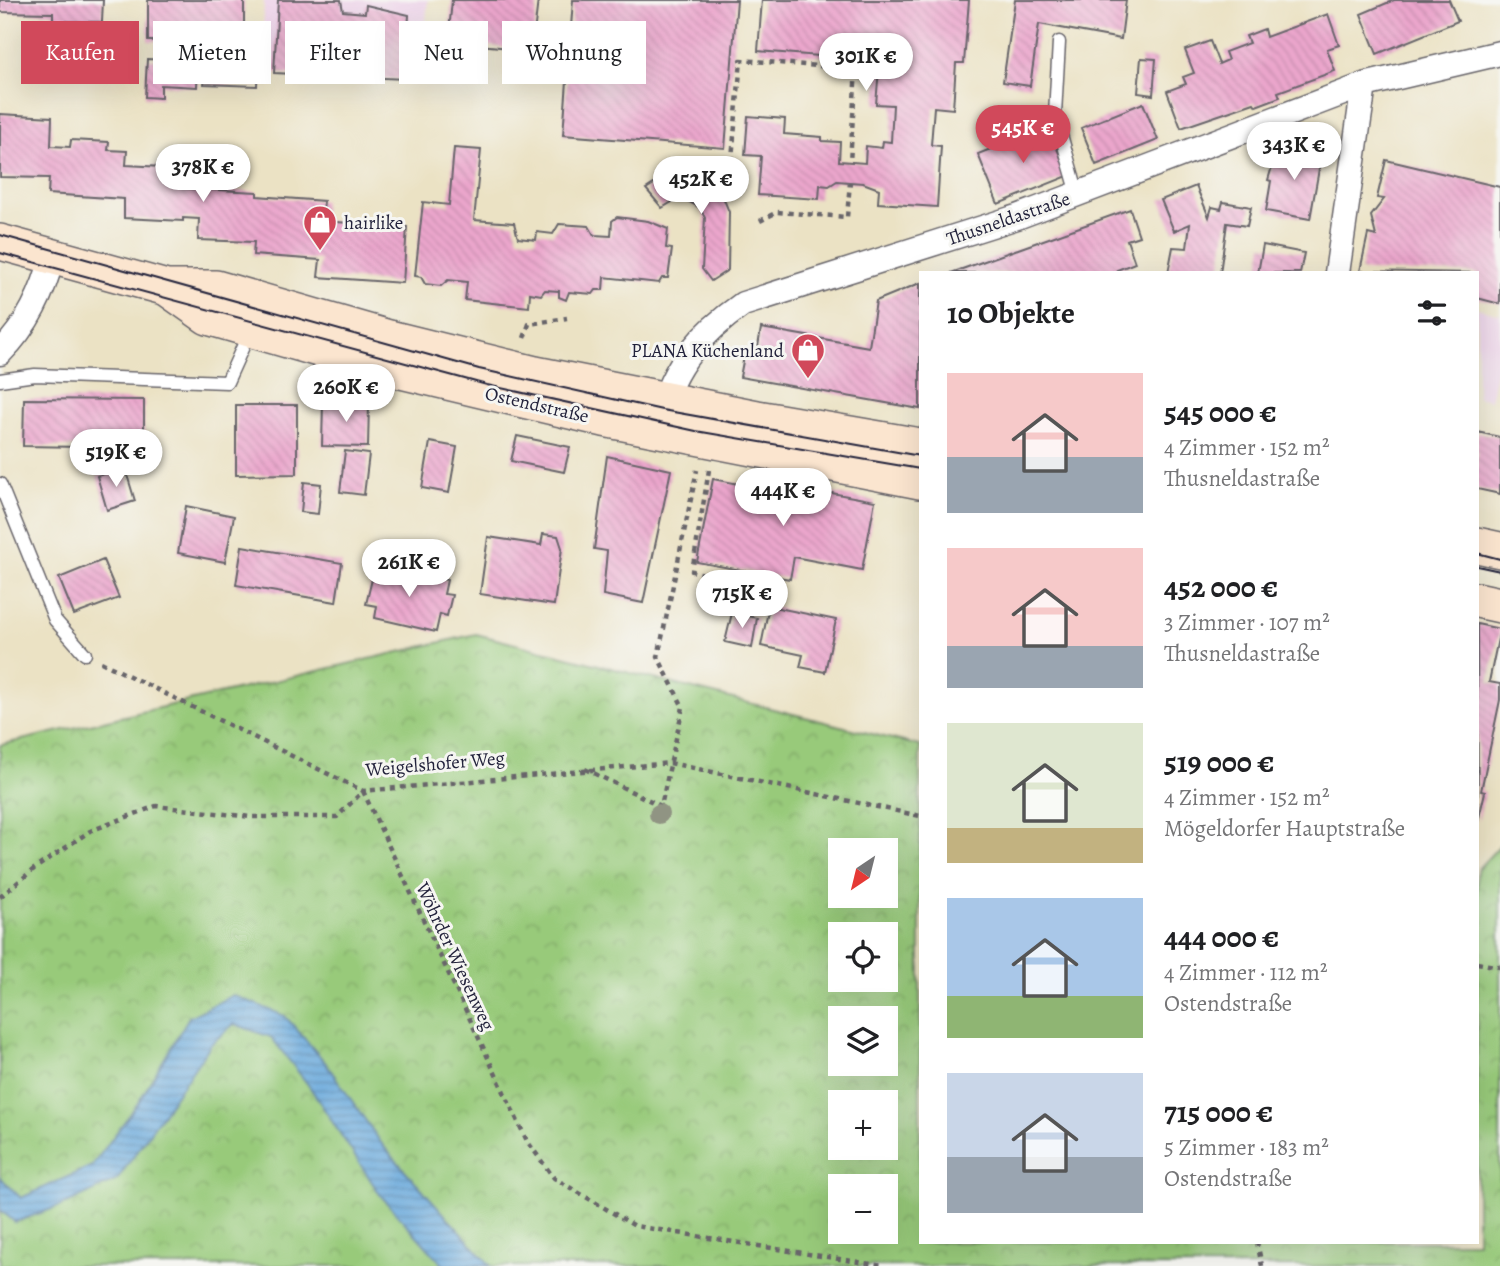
<!DOCTYPE html>
<html lang="de">
<meta charset="utf-8">
<style>
body{margin:0;font-family:Alegreya,serif;background:#f6f6f6;color:#202124;height:100vh;display:flex;flex-direction:column;font-size:26px;white-space:nowrap}
*{box-sizing:border-box;margin:0}
p{font-size:23px;color:#757577}
.icon{flex:none;width:38px;height:38px;fill:none;stroke:currentColor;stroke-width:2;stroke-linecap:round;stroke-linejoin:round}
.map{position:relative;flex:1;overflow:hidden}
.panel{position:absolute;left:919px;top:271px;width:560px;height:973px;display:flex;flex-direction:column;background:#fff;border-radius:0px;box-shadow:0 7px 28px #0002}
.panel>*{flex:none}
.guide{position:absolute;left:21px;top:21px;width:665px;height:63px;display:flex;gap:14px}
.needle{width:46px;rotate:215deg}
.buttons{position:absolute;left:828px;top:838px;display:grid;gap:14px}
.buttons a{display:grid;place-items:center;width:70px;height:70px;border-radius:0px;background:#fff;box-shadow:0 7px 28px #0002;font-size:35px}
.price{position:absolute;translate:-50% -60px;padding:0 16px;border-radius:24px;background:#fff;color:#222;font-size:23px;line-height:46px;filter:drop-shadow(0 2px 4px #0008)}
.price::after{content:'';position:absolute;left:50%;top:42px;width:21px;height:16px;margin-left:-10px;background:inherit;clip-path:polygon(0 0,100% 0,50% 100%)}
.price.active{background:#d1495b;color:#fff}
ul{padding:0;list-style:none}
li{display:flex;align-items:center;gap:21px;height:175px;padding:0 28px}
li span{display:grid;place-items:center;flex:none;width:196px;height:140px;border-radius:0px;color:#555}
li>.icon{margin-inline-start:auto}
span .icon{width:84px;height:84px;fill:#fffc;stroke-width:1}
li b{font-size:30px}
h2{display:flex;justify-content:space-between;align-items:center;height:84px;padding:0 28px;font-size:30px}
.pill{padding:0 24px;border-radius:0px;background:#fff;box-shadow:0 7px 28px #0002;font-size:24px;line-height:63px}
.pill.active{background:#d1495b;color:#fff}
.map>svg:first-child{display:block}
</style>
<div class="map">
<svg width="1500" height="1266" viewBox="0 0 1500 1266">
<defs>
<pattern id="park-crowns" width="20" height="18" patternUnits="userSpaceOnUse" patternTransform="scale(1.75)"><rect width="20" height="18" fill="#98ca7a"/><path d="M2 6a3 3 0 1 1 6 0M12 15a3 3 0 1 1 6 0" fill="none" stroke="#83ad6a"/></pattern>
<pattern id="water-rules" width="6" height="5" patternUnits="userSpaceOnUse" patternTransform="scale(1.75)"><rect width="6" height="5" fill="#67a8db"/><path d="M0 2.5h6" fill="none" stroke="#5488b3"/></pattern>
<pattern id="building-back-hatch" width="6" height="6" patternUnits="userSpaceOnUse" patternTransform="scale(1.75)"><rect width="6" height="6" fill="#eba6cc"/><path d="M-1 5l2 2M0 0l6 6M5-1l2 2" fill="none" stroke="#c98fb0"/></pattern>
</defs>
<rect width="100%" height="100%" fill="#f6f6f2"/>
<filter id="ink" filterUnits="userSpaceOnUse"><feTurbulence type="fractalNoise" baseFrequency=".0143" numOctaves="2"/><feDisplacementMap in="SourceGraphic" scale="14" xChannelSelector="R" yChannelSelector="G"/><feConvolveMatrix kernelMatrix="1 2 1 2 8 2 1 2 1" color-interpolation-filters="sRGB"/></filter>
<filter id="wash" filterUnits="userSpaceOnUse"><feTurbulence type="fractalNoise" baseFrequency=".00686" numOctaves="4" result="noise"/><feDisplacementMap in="SourceGraphic" scale="28" xChannelSelector="R" yChannelSelector="G"/><feGaussianBlur stdDeviation="1.57" result="paint"/><feColorMatrix in="noise" values="0 0 0 0 0 0 0 0 0 0 0 0 0 0 0 0 0 1.4 0 .05"/><feComposite in="paint" operator="in"/></filter>
<g filter="url(#wash)">
<rect width="100%" height="100%" fill="#ebe2c4"/>
<path fill="#edd1e9" d="M264 0H428L420 80 262 72Z
M1477 308 1500 314V355L1490 400 1477 397Z"/>
<path fill="url(#park-crowns)" stroke="#5d765a" stroke-width="2" fill-rule="evenodd" d="M476 634 920 746V1242H1477V870L1500 845V1266H0V745ZM840 850H886V896H840ZM840 934H886V980H840ZM840 1018H886V1064H840ZM840 1102H886V1148H840ZM840 1186H886V1232H840Z"/>
<path fill="url(#water-rules)" stroke="#44658b" stroke-width="2" d="M233 995 285 1016 325 1062 384 1147 491 1266H444L381 1196 309 1086 271 1037 234 1024 211 1044 117 1180 69 1203 15 1222 0 1210V1177L21 1198 92 1166 138 1103 189 1017Z"/>
<g id="blocks">
<path fill="url(#building-back-hatch)" d="M0 0H103L102 22 53 21V13L0 12Z
M148 0H244V30L181 29 180 41H148Z
M278 0H341L343 11 365 13 366 5 409 15 405 79 274 73Z
M452 0H538L532 50 448 42Z
M573 0H737L725 148 563 135Z
M762 0H969L964 63H956L953 109 934 107 931 145 941 146 937 207 878 203 879 189 863 183 837 181 829 186 820 185 819 199 758 195 761 156 745 155 748 116 785 119 784 134 822 137V141L840 142 839 161 865 163 866 146 882 148 883 141 891 142 893 105 876 104 880 57 871 56 872 48 845 46 844 58 758 51Z
M1015 0H1126L1121 39 1039 24 1030 86 1003 82Z
M1394 0H1449L1458 21 1377 54 1361 14Z
M1328 14 1339 45 1327 49 1335 71 1278 92 1280 97 1256 106 1254 103 1181 128 1167 91 1186 84 1183 77 1194 73 1185 50 1210 41 1219 64 1228 60 1225 52 1249 43 1246 36 1264 29 1266 37Z
M101 25H128L127 73H100Z
M205 57 258 59 257 86 204 84Z
M1141 58 1156 59 1153 95 1138 93Z
M147 59 198 62 197 87 161 85V98L145 97Z
M1143 103 1158 140 1096 165 1081 128Z
M0 114 52 117 51 146 70 147 71 140 109 142 108 150 127 151 126 165 182 168 181 188 257 192V196L324 201 322 221 407 227 403 283 318 277 320 260 253 255 254 242 198 240 199 219 183 218V221L124 218V199L48 194 49 178 0 177Z
M1048 126 1068 176 998 204 978 154Z
M1295 143 1316 147 1314 157 1321 158 1310 219 1266 211 1271 181 1268 180 1277 150 1294 153Z
M454 148 481 150 474 220 514 223 518 238 536 240 537 232 553 234 559 224 589 226 594 235 611 236 612 221 617 217 648 221 668 229 666 248 672 249 668 278H662L659 283 604 277 603 290H596L593 294 569 292 566 300 559 297V291L545 290 541 295 530 293 529 307 465 300 467 282 448 280 441 286 425 284 421 277 415 276 423 202 449 205Z
M1386 160 1500 187V304L1477 298V273L1360 271 1368 234 1376 236 1371 216 1384 199 1377 198Z
M685 173 705 179 721 192 729 212 728 270 711 281 702 269 705 218 700 208 684 199H677L662 208 646 189 665 177Z
M1196 186 1209 217 1212 207 1221 209 1223 202 1251 207 1247 226 1227 223 1220 273H1168L1173 247 1187 248 1190 224 1174 231 1161 200Z
M1130 209 1139 236 1127 240 1135 263 1117 270 1119 273H951Z
M1263 245 1304 253 1300 273H1258Z
M920 283V409L740 377 745 351 757 353 761 328 869 347 876 301Z
M24 399 144 400V448L23 446Z
M323 402 369 403 368 447 322 446Z
M236 405H297V474L236 475Z
M1477 432 1500 437V494L1477 489Z
M517 436 570 447 564 472 511 461Z
M430 442 457 447 449 493 422 488Z
M345 451 369 454 364 495 340 492Z
M607 456 671 470 643 603 603 595 607 551 594 549Z
M125 468 135 501 107 510 97 476Z
M713 479 759 488 761 480 875 501 862 570 794 557 790 579 697 562Z
M304 482 321 484 318 514 301 512Z
M186 506 234 516 225 562 178 553Z
M543 534 558 536 562 548 554 605 480 594 488 537 541 545Z
M242 546 342 563 336 602 236 585Z
M103 560 119 598 74 615 59 578Z
M387 566 447 580 444 594 452 595 447 616 440 614 436 632 375 618 377 606 366 604 373 575 384 578Z
M769 606 836 620 825 672 800 667 803 655 761 646Z
M732 613 757 618 752 648 725 642Z
M1477 624 1500 629 1489 682 1500 684V700L1481 791 1485 792 1478 822Z"/>
</g>
</g>
<g filter="url(#ink)">
<use href="#blocks" fill-opacity="0" stroke="#68656b" stroke-width="2"/>
<g fill="none" stroke-linecap="round" stroke-linejoin="round">
<g stroke="#68656b" stroke-width="15">
<path id="service" d="M1059 42 1055 114 1078 194
M0 380 35 375 227 382 250 331
M0 484 55 620 85 654"/>
</g>
<g stroke="#68656b" stroke-width="27">
<path id="minor" d="M1337 273 1364 85
M0 353C28 325 43 293 53 255
M661 415C671 366 703 332 743 304L1017 217 1364 85 1500 53"/>
</g>
<g stroke="#68656b" stroke-width="38">
<path id="secondary" d="M0 242 167 288H216L389 338 535 374 757 418 920 446
M167 288 208 317 363 362 604 419 920 481
M1477 545 1500 550
M1477 600 1500 605"/>
</g>
<path stroke="#68656b" stroke-width="4.5" stroke-dasharray="5 5" stroke-linecap="butt" d="M729 191 741 60 856 69 850 162
M760 221 777 212 847 217 850 182
M524 338 529 324 567 318
M709 470 692 571 711 576
M101 662 363 791 670 763 920 816
M585 769 661 806 683 707 658 657 697 470
M363 791 527 1141 554 1178 635 1226 883 1266
M0 897 34 869 90 831 156 806 251 817H337L363 791
M1477 963 1500 967
M1257 1242 1262 1266"/>
<use href="#service" stroke="#fff" stroke-width="12"/>
<use href="#minor" stroke="#fff" stroke-width="24"/>
<use href="#secondary" stroke="#fbe5cf" stroke-width="35"/>
<path stroke="#22223b" stroke-width="2" d="M0 235 479 369 662 410 920 456
M0 253 487 385 696 431 920 469
M1477 553 1500 559
M1477 566 1500 571"/>
</g>
<circle fill="#909483" cx="659" cy="814" r="10"/>
</g>
<defs>
<g id="shop-pin" transform="scale(1.75)"><path d="M0 17L-7.5 6A9.5 9.5 0 1 1 7.5 6Z" fill="#d1495b" stroke="#f6f6f2"/><path d="M-5-2.5h2.3a2.7 3.5 0 0 1 5.4 0H5L5.5 6h-11ZM-1.5-2.5h3a1.5 2.3 0 0 0-3 0Z" fill="#fff"/></g>
</defs>
<g fill-rule="evenodd">
<use href="#shop-pin" x="320" y="222"/>
<use href="#shop-pin" x="808" y="350"/>
</g>
<g text-anchor="middle" stroke-width="6" stroke-linejoin="round" paint-order="stroke">
<g font-size="19" fill="#22223b" stroke="#f6f6f2">
<text transform="translate(1008 218) rotate(-19)" y="7">Thusneldastraße</text>
<text transform="translate(537 404) rotate(13)" y="7">Ostendstraße</text>
<text transform="translate(435 763) rotate(-5)" y="7">Weigelshofer Weg</text>
<text transform="translate(456 956) rotate(65)" y="7">Wöhrder Wiesenweg</text>
</g>
<g font-size="19" fill="#22223b" stroke="#f6f6f2" text-anchor="start">
<text x="344" y="229">hairlike</text>
<text x="784" y="357" text-anchor="end">PLANA Küchenland</text>
</g>
</g>
</svg>
<div class="buttons">
<a><svg class="needle" viewBox="-14 -14 28 28"><path d="M0-13l5 13h-10z" fill="#e53935"/><path d="M0 13l5-13h-10z" fill="#757577"/></svg></a>
<a><svg class="icon" aria-label="locate" viewBox="0 0 24 24"><circle cx="12" cy="12" r="6"/><path d="M12 2v4M12 18v4M2 12h4M18 12h4"/></svg></a>
<a><svg class="icon" aria-label="layers" viewBox="0 0 24 24"><path d="M12 4l9 5-9 5-9-5zM3 14l9 5 9-5"/></svg></a>
<a>+</a>
<a>−</a>
</div>
<b class="price" style="left:866px;top:93px">301K €</b>
<b class="price active" style="left:1023px;top:165px">545K €</b>
<b class="price" style="left:1294px;top:182px">343K €</b>
<b class="price" style="left:203px;top:204px">378K €</b>
<b class="price" style="left:701px;top:216px">452K €</b>
<b class="price" style="left:346px;top:424px">260K €</b>
<b class="price" style="left:116px;top:489px">519K €</b>
<b class="price" style="left:783px;top:528px">444K €</b>
<b class="price" style="left:409px;top:599px">261K €</b>
<b class="price" style="left:742px;top:630px">715K €</b>
<div class="guide">
<a class="pill active">Kaufen</a>
<a class="pill">Mieten</a>
<a class="pill">Filter</a>
<a class="pill">Neu</a>
<a class="pill">Wohnung</a>
</div>
<section class="panel">
<h2>10 Objekte<svg class="icon" aria-label="filters" viewBox="0 0 24 24"><path d="M4 7h16M4 17h16"/><circle cx="9" cy="7" r="2"/><circle cx="15" cy="17" r="2"/></svg></h2>
<ul>
<li><span style="background:linear-gradient(#f6c9c9 60%,#9aa5b1 0)"><svg class="icon" aria-label="home" viewBox="0 0 24 24"><path d="M3 11l9-7 9 7M6 9v11h12V9"/></svg></span><div><b>545 000 €</b><p>4 Zimmer · 152 m²</p><p>Thusneldastraße</p></div></li>
<li><span style="background:linear-gradient(#f6c9c9 70%,#9aa5b1 0)"><svg class="icon" aria-label="home" viewBox="0 0 24 24"><path d="M3 11l9-7 9 7M6 9v11h12V9"/></svg></span><div><b>452 000 €</b><p>3 Zimmer · 107 m²</p><p>Thusneldastraße</p></div></li>
<li><span style="background:linear-gradient(#dfe7d0 75%,#c2b280 0)"><svg class="icon" aria-label="home" viewBox="0 0 24 24"><path d="M3 11l9-7 9 7M6 9v11h12V9"/></svg></span><div><b>519 000 €</b><p>4 Zimmer · 152 m²</p><p>Mögeldorfer Hauptstraße</p></div></li>
<li><span style="background:linear-gradient(#a9c7e8 70%,#8fb573 0)"><svg class="icon" aria-label="home" viewBox="0 0 24 24"><path d="M3 11l9-7 9 7M6 9v11h12V9"/></svg></span><div><b>444 000 €</b><p>4 Zimmer · 112 m²</p><p>Ostendstraße</p></div></li>
<li><span style="background:linear-gradient(#c9d6e8 60%,#9aa5b1 0)"><svg class="icon" aria-label="home" viewBox="0 0 24 24"><path d="M3 11l9-7 9 7M6 9v11h12V9"/></svg></span><div><b>715 000 €</b><p>5 Zimmer · 183 m²</p><p>Ostendstraße</p></div></li>
</ul>
</section>
</div>
